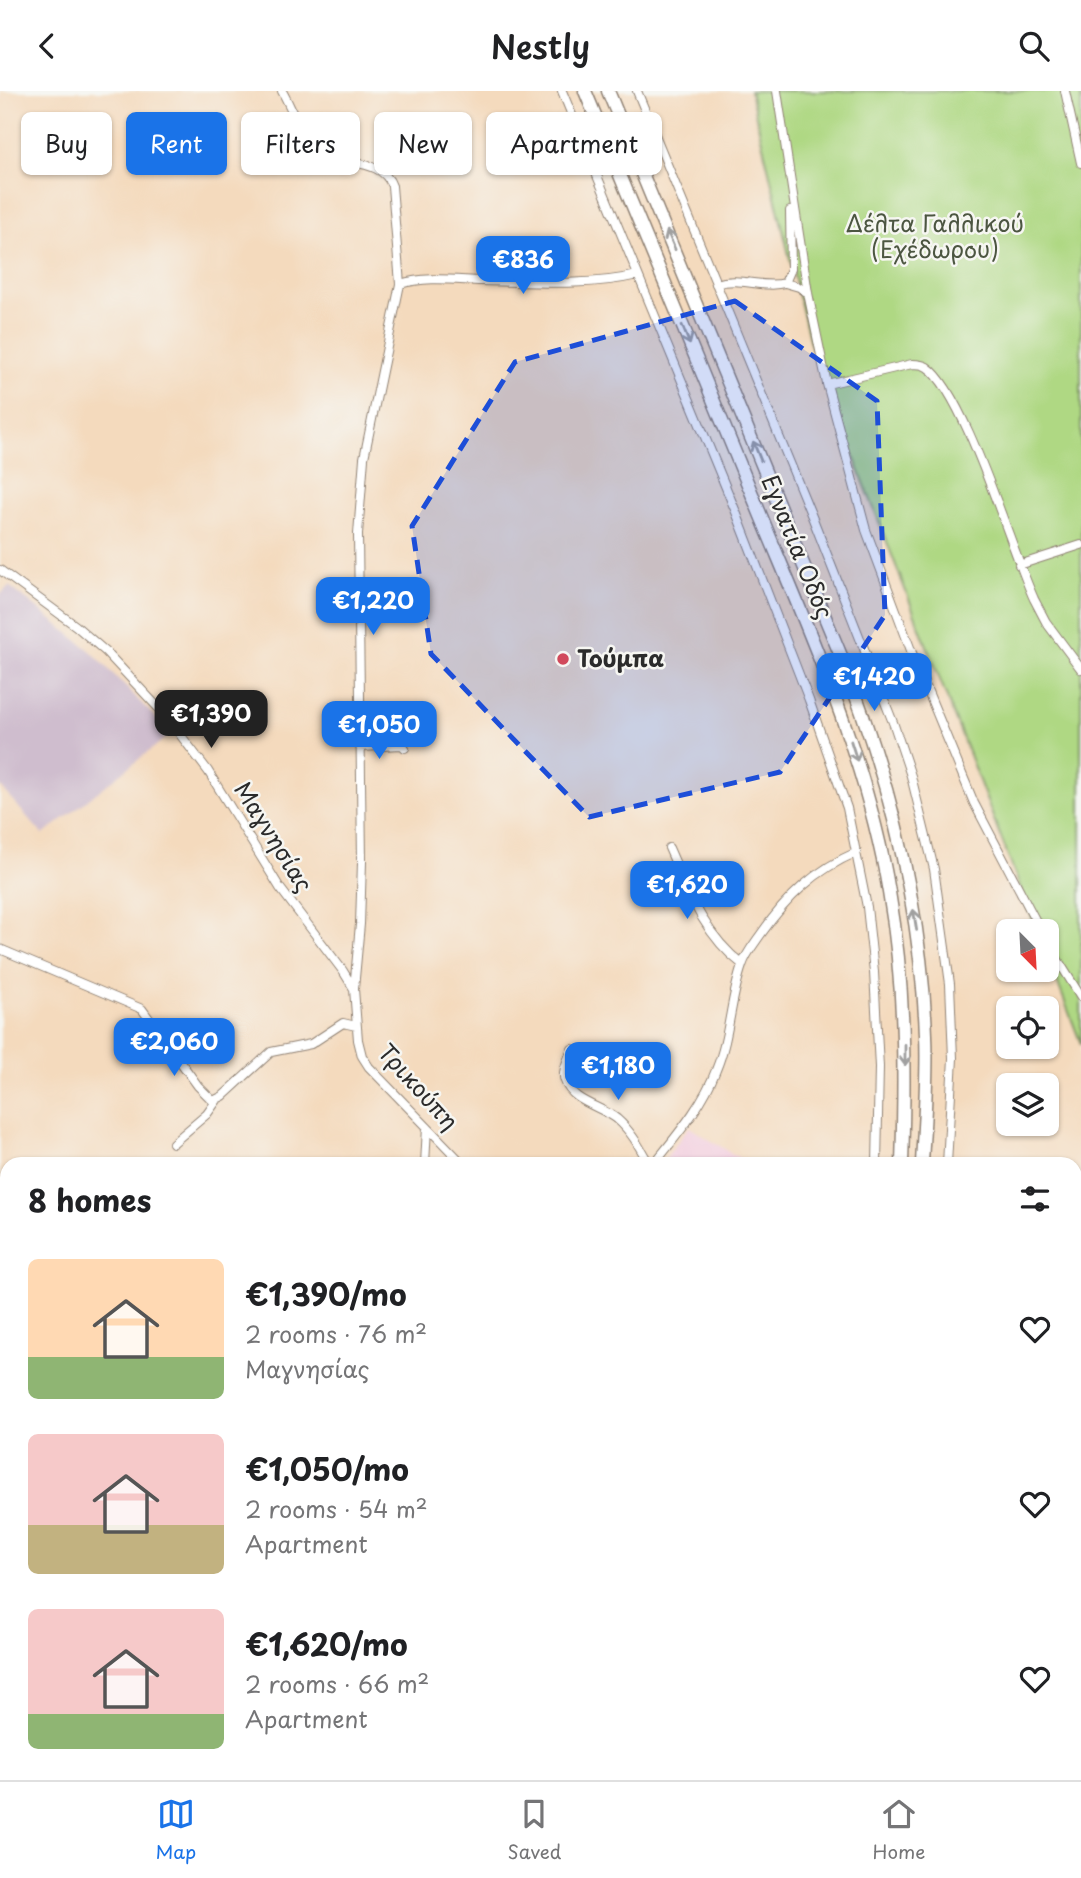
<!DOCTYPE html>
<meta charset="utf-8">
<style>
body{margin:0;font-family:"Playpen Sans",sans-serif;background:#f6f6f6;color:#202124;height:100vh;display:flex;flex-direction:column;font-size:26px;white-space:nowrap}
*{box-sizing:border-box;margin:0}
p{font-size:23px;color:#757577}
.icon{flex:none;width:38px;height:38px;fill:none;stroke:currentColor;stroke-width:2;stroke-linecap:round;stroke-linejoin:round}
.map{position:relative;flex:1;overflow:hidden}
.details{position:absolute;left:0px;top:1066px;width:1082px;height:625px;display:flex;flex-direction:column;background:#fff;border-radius:21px 21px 0 0;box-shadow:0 2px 5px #0004}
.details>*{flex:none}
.hud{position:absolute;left:21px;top:21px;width:700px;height:63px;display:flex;gap:14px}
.needle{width:46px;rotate:156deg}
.tools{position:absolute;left:996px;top:828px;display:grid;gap:14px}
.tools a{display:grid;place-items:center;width:63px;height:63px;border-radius:10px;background:#fff;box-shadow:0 2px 5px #0004;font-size:35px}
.price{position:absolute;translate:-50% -60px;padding:0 16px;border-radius:14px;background:#1a73e8;color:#fff;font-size:23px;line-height:46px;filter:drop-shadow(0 2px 4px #0008)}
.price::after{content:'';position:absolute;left:50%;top:42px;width:21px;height:16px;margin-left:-10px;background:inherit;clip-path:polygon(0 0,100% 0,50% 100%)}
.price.current{background:#222;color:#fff}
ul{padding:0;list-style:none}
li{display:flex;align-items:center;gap:21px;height:175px;padding:0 28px}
li span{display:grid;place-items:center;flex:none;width:196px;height:140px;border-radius:10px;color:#555}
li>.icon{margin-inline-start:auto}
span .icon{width:84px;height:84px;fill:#fffc;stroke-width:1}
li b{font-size:30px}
h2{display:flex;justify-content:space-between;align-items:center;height:84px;padding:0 28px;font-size:30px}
.tag{padding:0 24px;border-radius:10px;background:#fff;box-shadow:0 2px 5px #0004;font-size:24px;line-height:63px}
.tag.current{background:#1a73e8;color:#fff}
header{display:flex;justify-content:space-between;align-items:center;height:91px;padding:0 28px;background:#fff;font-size:32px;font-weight:600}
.tab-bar{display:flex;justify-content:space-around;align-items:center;height:98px;border-top:2px solid #e0e0e0;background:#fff;font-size:19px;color:#757577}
.tab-bar a{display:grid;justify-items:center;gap:4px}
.tab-bar .current{color:#1a73e8}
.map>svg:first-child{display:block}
</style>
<header><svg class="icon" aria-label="back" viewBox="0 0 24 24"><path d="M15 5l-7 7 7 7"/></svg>Nestly<svg class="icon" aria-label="search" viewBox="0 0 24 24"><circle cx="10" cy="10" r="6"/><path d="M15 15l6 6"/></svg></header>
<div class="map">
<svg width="1081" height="1689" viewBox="0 0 1081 1689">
<rect width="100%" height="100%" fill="#f6f6f2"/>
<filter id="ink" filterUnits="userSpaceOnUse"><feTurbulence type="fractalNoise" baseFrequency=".0143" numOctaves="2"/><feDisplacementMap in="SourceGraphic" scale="14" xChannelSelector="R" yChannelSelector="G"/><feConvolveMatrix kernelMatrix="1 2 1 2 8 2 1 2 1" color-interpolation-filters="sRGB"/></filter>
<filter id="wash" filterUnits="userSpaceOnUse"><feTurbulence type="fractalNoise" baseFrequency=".00686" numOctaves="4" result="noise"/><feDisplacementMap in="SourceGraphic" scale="28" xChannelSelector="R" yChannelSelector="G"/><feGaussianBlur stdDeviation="1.57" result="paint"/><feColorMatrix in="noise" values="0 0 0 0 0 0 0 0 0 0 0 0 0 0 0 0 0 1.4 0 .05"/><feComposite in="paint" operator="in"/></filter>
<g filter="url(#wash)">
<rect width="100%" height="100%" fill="#f4dabd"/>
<path fill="#f3cfdf" d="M689 1036 749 1073H661Z"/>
<path fill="#cfbdce" d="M9 495 92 561 171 643 43 744 0 695V504Z"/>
<path fill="#afd883" stroke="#6d8257" stroke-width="2" d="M750 0H1081V953L1047 864 1046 840H1037L810 252Z"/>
</g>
<g filter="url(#ink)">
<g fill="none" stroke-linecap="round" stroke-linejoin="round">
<g stroke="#908274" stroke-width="10">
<path id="minor" d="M282 0C293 20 302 47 320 61 342 76 382 66 392 95L400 193 364 367 358 443 362 771 360 833 354 898 358 949 362 965 369 976 463 1073
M562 0 736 421 809 609 847 717 867 816 874 881 879 976 877 1073
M637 0 813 428 894 634 911 685 934 778 950 893 953 967 947 1073
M777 0 808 202 827 293 866 439 912 562 974 712 1041 840
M1065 0 1081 72
M785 192 799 196 808 202
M400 193C426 185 454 189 481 190 533 191 587 196 638 184
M716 193C740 185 762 198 785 192L791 178 790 120
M827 293 912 273C917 273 922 273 927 276 965 301 1012 461 1034 508L1046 531 1081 578
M1019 474 1081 454
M0 479 76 535 106 561 166 625 208 680 280 797 343 880 354 898
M360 656 402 654 405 657
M669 757C688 800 704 844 742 873
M1046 850 1081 906
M0 858 142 918 198 995 213 1010 223 1005 271 961 311 953 343 932 356 935
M572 958C569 967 561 981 565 990 572 1011 601 1015 617 1028 632 1041 640 1057 649 1073
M173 1052 207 1023 217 1009
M425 1073 427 1036
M654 1073C677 1044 703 1014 716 979 730 946 730 909 742 875 745 864 754 853 761 843 787 806 815 779 857 761
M1074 1201 1081 1194
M0 1321 7 1319
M0 1401 7 1410
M0 1466 7 1461
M1074 1552 1081 1563
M0 1558 7 1568
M0 1584 7 1579
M89 1684 92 1689
M468 1684 472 1689
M564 1684 566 1689
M785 1684 787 1689
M911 1684 916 1689
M18 1689 25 1684
M168 1689 176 1684
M601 1689 606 1684
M715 1689 719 1684"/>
</g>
<g stroke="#908274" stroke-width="15">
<path id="highway" d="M585 0C644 142 703 283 761 425 812 548 867 669 889 801 905 892 905 981 902 1073
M608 0 841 565C889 687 921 813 926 944 928 987 924 1030 922 1073
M644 1689 648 1684
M668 1689 673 1684"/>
</g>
<use href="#minor" stroke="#fff" stroke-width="8"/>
<use href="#highway" stroke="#fff" stroke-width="12"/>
</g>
<defs><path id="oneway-shaft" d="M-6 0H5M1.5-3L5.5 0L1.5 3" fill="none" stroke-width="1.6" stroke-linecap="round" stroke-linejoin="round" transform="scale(1.75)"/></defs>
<g stroke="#a0a0a0">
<use href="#oneway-shaft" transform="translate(671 149) rotate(-113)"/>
<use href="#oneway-shaft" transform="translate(686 244) rotate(68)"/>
<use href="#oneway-shaft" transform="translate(757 360) rotate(-112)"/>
<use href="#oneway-shaft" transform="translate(854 660) rotate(72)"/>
<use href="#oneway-shaft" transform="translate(915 829) rotate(-99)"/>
<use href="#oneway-shaft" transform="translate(905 964) rotate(90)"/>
</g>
</g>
<path fill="#1d4ed8" fill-opacity="0.2" stroke="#1d4ed8" stroke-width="5" stroke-dasharray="14 9" stroke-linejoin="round" d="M735 210 877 310 885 524 780 681 589 726 431 563 412 435 515 271Z"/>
<circle fill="#d1495b" stroke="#f6f6f2" stroke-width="2.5" cx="563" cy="568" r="7"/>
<g text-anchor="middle" stroke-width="5" stroke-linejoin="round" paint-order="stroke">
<g font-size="23" fill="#4c5641" stroke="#f6f6f2">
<text x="935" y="141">Δέλτα Γαλλικού<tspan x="935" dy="26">(Εχέδωρου)</tspan></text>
</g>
<g font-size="23" fill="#2b2b2b" stroke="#f6f6f2">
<text transform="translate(797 456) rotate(68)" y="8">Εγνατία Οδός</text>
<text transform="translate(273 746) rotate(58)" y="8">Μαγνησίας</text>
<text transform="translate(418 996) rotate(48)" y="8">Τρικούπη</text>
</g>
<g font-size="23" font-weight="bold" fill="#2b2b2b" stroke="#f6f6f2" text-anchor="start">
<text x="577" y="576">Τούμπα</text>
</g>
</g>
</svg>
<div class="tools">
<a><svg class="needle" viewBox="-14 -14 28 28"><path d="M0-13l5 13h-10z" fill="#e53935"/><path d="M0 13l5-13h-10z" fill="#757577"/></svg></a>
<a><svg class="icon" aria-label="locate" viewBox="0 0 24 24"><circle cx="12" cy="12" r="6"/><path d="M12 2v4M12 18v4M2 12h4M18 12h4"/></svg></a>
<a><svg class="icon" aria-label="layers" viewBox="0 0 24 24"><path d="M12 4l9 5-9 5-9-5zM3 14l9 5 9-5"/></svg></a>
</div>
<b class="price" style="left:523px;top:205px">€836</b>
<b class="price" style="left:373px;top:546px">€1,220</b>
<b class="price" style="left:874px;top:622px">€1,420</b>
<b class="price current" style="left:211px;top:659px">€1,390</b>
<b class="price" style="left:379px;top:670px">€1,050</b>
<b class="price" style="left:687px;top:830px">€1,620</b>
<b class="price" style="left:174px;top:987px">€2,060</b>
<b class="price" style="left:618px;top:1011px">€1,180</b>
<div class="hud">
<a class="tag">Buy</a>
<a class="tag current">Rent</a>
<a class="tag">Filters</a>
<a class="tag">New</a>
<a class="tag">Apartment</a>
</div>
<section class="details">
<h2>8 homes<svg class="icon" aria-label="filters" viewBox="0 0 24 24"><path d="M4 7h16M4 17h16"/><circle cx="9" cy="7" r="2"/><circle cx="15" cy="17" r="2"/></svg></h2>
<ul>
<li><span style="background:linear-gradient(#ffd9b3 70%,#8fb573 0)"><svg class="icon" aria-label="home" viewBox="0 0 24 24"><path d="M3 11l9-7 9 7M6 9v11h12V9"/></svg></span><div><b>€1,390/mo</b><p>2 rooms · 76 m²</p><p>Μαγνησίας</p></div><svg class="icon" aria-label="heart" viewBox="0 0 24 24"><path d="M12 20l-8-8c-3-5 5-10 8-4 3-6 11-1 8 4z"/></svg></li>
<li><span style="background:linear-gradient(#f6c9c9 65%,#c2b280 0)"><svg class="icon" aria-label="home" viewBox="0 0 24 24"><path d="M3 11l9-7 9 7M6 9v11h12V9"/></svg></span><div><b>€1,050/mo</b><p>2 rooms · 54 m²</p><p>Apartment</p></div><svg class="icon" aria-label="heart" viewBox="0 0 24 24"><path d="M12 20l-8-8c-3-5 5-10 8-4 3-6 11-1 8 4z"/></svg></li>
<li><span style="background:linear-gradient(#f6c9c9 75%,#8fb573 0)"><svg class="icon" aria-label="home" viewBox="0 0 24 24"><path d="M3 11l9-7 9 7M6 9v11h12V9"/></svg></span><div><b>€1,620/mo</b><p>2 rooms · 66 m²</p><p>Apartment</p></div><svg class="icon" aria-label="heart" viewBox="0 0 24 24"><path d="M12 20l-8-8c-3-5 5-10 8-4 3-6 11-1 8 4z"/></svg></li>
</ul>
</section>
</div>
<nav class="tab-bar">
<a class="current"><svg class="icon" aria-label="map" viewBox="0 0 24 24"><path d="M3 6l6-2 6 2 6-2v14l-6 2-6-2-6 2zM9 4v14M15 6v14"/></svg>Map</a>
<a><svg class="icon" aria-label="saved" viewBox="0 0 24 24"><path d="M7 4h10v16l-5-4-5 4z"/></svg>Saved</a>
<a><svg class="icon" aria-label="home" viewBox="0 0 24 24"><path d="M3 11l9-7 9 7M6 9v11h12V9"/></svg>Home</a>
</nav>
